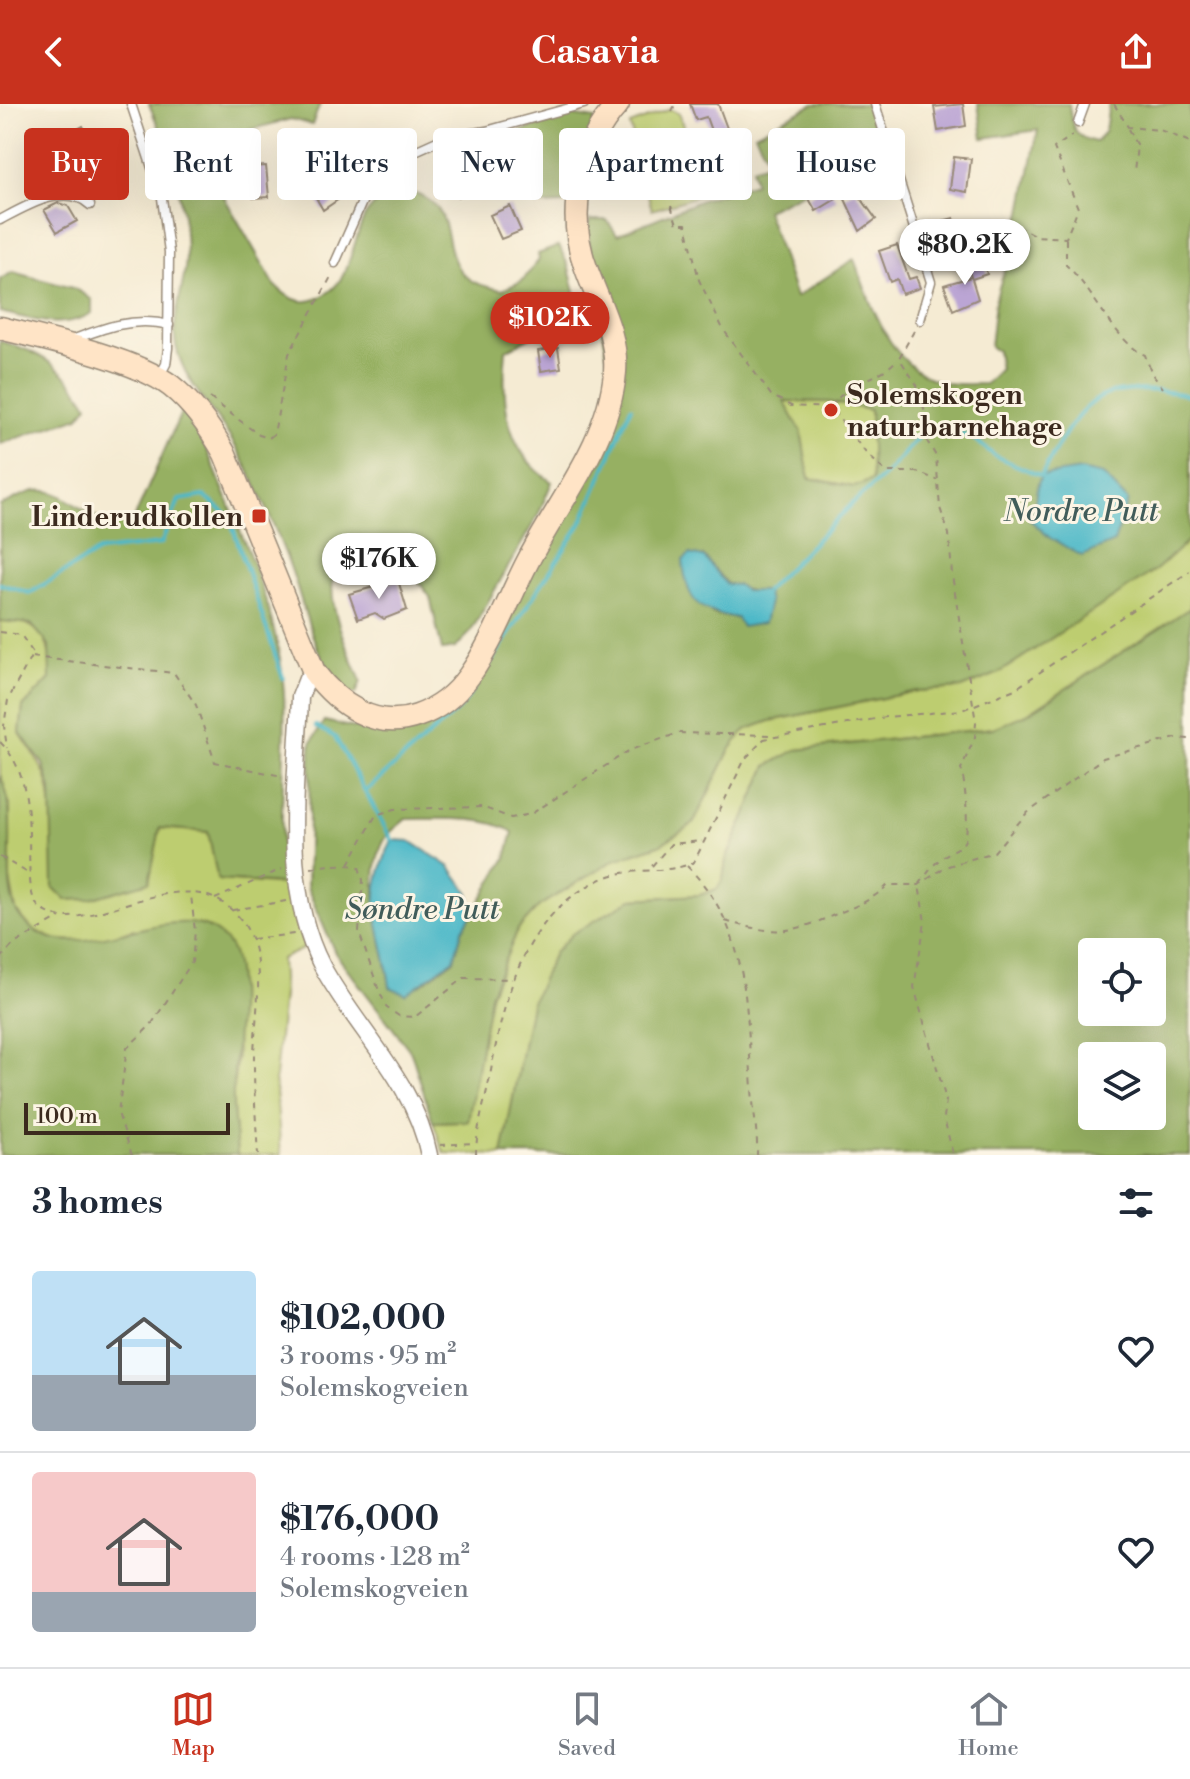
<!DOCTYPE html>
<meta charset="utf-8">
<style>
body{margin:0;font-family:"Libre Bodoni",serif;background:#f6f6f7;color:#1f2937;height:100vh;display:flex;flex-direction:column;font-size:30px;white-space:nowrap}
*{box-sizing:border-box;margin:0}
p{font-size:26px;color:#747a83}
.icon{flex:none;width:44px;height:44px;fill:none;stroke:currentColor;stroke-width:2;stroke-linecap:round;stroke-linejoin:round}
.map{position:relative;height:1051px;overflow:hidden}
.drawer{display:flex;flex-direction:column;background:#fff;flex:1}
.drawer>*{flex:none}
.top-card{position:absolute;left:24px;top:24px;width:1142px;height:72px;display:flex;gap:16px}
.fabs{position:absolute;left:1078px;top:834px;display:grid;gap:16px}
.fabs a{display:grid;place-items:center;width:88px;height:88px;border-radius:8px;background:#fff;box-shadow:0 8px 32px #0002;font-size:40px}
.scale{position:absolute;left:24px;bottom:20px;width:206px;box-sizing:border-box;padding-left:8px;border:4px solid #3b2a1e;border-top:0;font-size:22px;line-height:28px;white-space:nowrap;color:#3b2a1e;-webkit-text-stroke:6px #fcf5e5;paint-order:stroke}
.price{position:absolute;translate:-50% -68px;padding:0 18px;border-radius:28px;background:#fff;color:#222;font-size:26px;line-height:52px;filter:drop-shadow(0 2px 4px #0008)}
.price::after{content:'';position:absolute;left:50%;top:48px;width:24px;height:18px;margin-left:-12px;background:inherit;clip-path:polygon(0 0,100% 0,50% 100%)}
.price.current{background:#c8321e;color:#fff}
ul{padding:0;list-style:none}
li{display:flex;align-items:center;gap:24px;height:200px;padding:0 32px}
li+li{border-top:2px solid #e0e1e3}
li span{display:grid;place-items:center;flex:none;width:224px;height:160px;border-radius:8px;color:#555}
li>.icon{margin-inline-start:auto}
span .icon{width:96px;height:96px;fill:#fffc;stroke-width:1}
li b{font-size:34px}
h2{display:flex;justify-content:space-between;align-items:center;height:96px;padding:0 32px;font-size:34px}
.pill{padding:0 28px;border-radius:8px;background:#fff;box-shadow:0 8px 32px #0002;font-size:28px;line-height:72px}
.pill.current{background:#c8321e;color:#fff}
header{display:flex;justify-content:space-between;align-items:center;height:104px;padding:0 32px;background:#c8321e;color:#fff;font-size:36px;font-weight:700}
.tab-bar{display:flex;justify-content:space-around;align-items:center;height:112px;border-top:2px solid #e0e1e3;background:#fff;font-size:22px;color:#747a83}
.tab-bar a{display:grid;justify-items:center;gap:4px}
.tab-bar .current{color:#c8321e}
.map>svg:first-child{display:block}
</style>
<header><svg class="icon" aria-label="back" viewBox="0 0 24 24"><path d="M15 5l-7 7 7 7"/></svg>Casavia<svg class="icon" aria-label="share" viewBox="0 0 24 24"><path d="M12 15V3M7 8l5-5 5 5M5 13v7h14v-7"/></svg></header>
<div class="map">
<svg width="1190" height="1051" viewBox="0 0 1190 1051">
<rect width="100%" height="100%" fill="#fcf5e5"/>
<filter id="ink" filterUnits="userSpaceOnUse"><feTurbulence type="fractalNoise" baseFrequency=".0125" numOctaves="2"/><feDisplacementMap in="SourceGraphic" scale="16" xChannelSelector="R" yChannelSelector="G"/><feConvolveMatrix kernelMatrix="1 2 1 2 8 2 1 2 1" color-interpolation-filters="sRGB"/></filter>
<filter id="wash" filterUnits="userSpaceOnUse"><feTurbulence type="fractalNoise" baseFrequency=".006" numOctaves="4" result="noise"/><feDisplacementMap in="SourceGraphic" scale="32" xChannelSelector="R" yChannelSelector="G"/><feGaussianBlur stdDeviation="1.8" result="paint"/><feColorMatrix in="noise" values="0 0 0 0 0 0 0 0 0 0 0 0 0 0 0 0 0 1.4 0 .05"/><feComposite in="paint" operator="in"/></filter>
<g filter="url(#wash)">
<rect width="100%" height="100%" fill="#f5ebd3"/>
<path fill="#bdcd6f" stroke="#7c7c46" stroke-width="2" d="M670 5 679 10 704 85 701 91 652 106 630 21Z
M783 297 829 298 870 306 872 376 854 383 809 374 801 327Z
M1190 435V504L1027 610 993 624 796 646 767 662 726 756 723 775 717 785 700 791 632 795 554 849 531 901 502 1051 444 1049 433 1018 468 1016 490 891 518 825 539 802 614 756 659 741 693 720 729 647 745 626 770 617 917 587 962 584 1156 465Z
M15 516C47 524 52 545 50 575L23 603 20 629C41 662 50 669 52 710L134 781 149 778 160 724 208 728 218 776 288 781 305 844 281 855 283 891 275 974 281 1051H237L232 994 237 952 235 914 133 825 102 836 58 837 32 825 16 806 10 775V701L0 671V517Z"/>
<path fill="#96b062" stroke="#686d40" stroke-width="2" fill-rule="evenodd" d="M149 0H320L312 21 291 15 222 33 211 45 208 65 274 180C285 192 299 202 316 195 351 182 350 144 364 114 369 104 381 95 389 86 472 88 430 153 472 177 481 182 493 184 502 186L522 177 539 156 538 150 559 142 568 161 580 206 506 246C501 297 505 348 552 378L538 411 470 529 455 544 442 546 430 493 393 443C295 437 340 527 361 577L356 590 345 589C310 545 308 512 290 462 274 421 255 373 231 335 212 304 185 280 176 242 170 214 186 181 186 152 186 98 170 49 149 0Z
M814 0H867L883 51 766 106 796 193 854 155C871 200 891 270 947 279 959 281 972 280 985 280L1000 265 997 247 990 243 995 197 1022 108 1038 26 983 34 978 0H1069C1072 22 1072 33 1096 38L1105 27 1109 0H1190V435L1157 465 997 570 962 584 917 587 770 617 745 626 729 647 693 720 659 741 614 756 539 802 518 825 490 891 468 1017 433 1018 411 948 335 849 307 783 311 639 324 617 364 626H395L444 605 616 309 587 125 590 116H607L617 131 704 95 755 79 752 64 770 58 755 30ZM784 297 829 298 870 306 872 376 854 383 809 374 801 327ZM704 453 727 480 756 489 737 514 712 510ZM406 715C438 715 485 711 513 728L506 754 462 827 454 856 420 881 390 882C384 840 361 771 387 732 392 726 400 720 406 715Z
M571 11 595 15 564 100 536 101 497 35Z
M13 168 76 185 92 196V209C62 227 32 215 0 208V175Z
M0 237C42 248 65 264 88 301L79 313 0 340Z
M184 302C201 328 211 357 223 385 250 450 280 519 284 590 287 653 278 717 283 780L218 776 208 728 160 724 149 778 90 795 66 796 53 783 51 685 43 660 20 629 23 603 50 575 49 541 31 520 0 517V402C11 397 24 389 35 387 70 381 90 430 134 415Z
M1190 504V1051H502L531 900 554 849 572 830 632 795 700 791 717 785 723 775 726 756 767 662 796 646 993 624 1027 610ZM1092 848H1152V908H1092ZM1092 952H1152V1012H1092Z
M0 671C21 711 0 775 17 808 65 885 183 775 229 841 248 867 232 962 233 996 233 1015 236 1033 237 1051H0Z"/>
<path fill="#4cb8c8" stroke="#447173" stroke-width="2" d="M1081 366 1103 371 1128 397 1114 438 1082 452 1050 434 1030 416C1039 399 1032 391 1041 372Z
M690 450 704 453 726 480 738 481 745 487H766L769 498 764 519 742 523 737 514C697 508 686 497 683 456Z
M392 736 410 737 450 763 469 789 472 810 462 827 454 855 406 890 390 883C382 817 361 804 392 736Z"/>
<g fill="none" stroke-linecap="round" stroke-linejoin="round">
<path stroke="#4cb8c8" stroke-width="4" d="M0 480 30 489 99 447 161 440 179 396 204 392 229 412 283 574
M766 487 852 400 886 370 921 330 947 324 974 335 995 352 1041 372C1055 347 1075 305 1103 292 1123 283 1169 286 1190 292
M490 559 581 420 631 303
M316 622 335 633 392 736
M366 687 462 602 476 580"/>
</g>
<g id="blocks">
<path fill="#bba5d4" d="M690 0H718L728 27 736 24 741 38 707 50 703 39 714 35 706 13 696 16Z
M963 0 966 22 938 27 934 3Z
M83 22 104 60 73 76 54 37Z
M954 53 971 55 967 88 950 85Z
M325 56 336 74 350 66 358 82 323 106 311 85 319 80 310 64Z
M461 58 467 70 475 67 482 82 458 93 446 65Z
M266 62 269 93 253 94 251 63Z
M827 81 836 95 816 107 808 93Z
M855 86 876 115 860 127 844 93Z
M58 99 68 102 77 117 57 128 44 106Z
M510 102 521 127 501 135 490 111Z
M954 114 962 134 951 138 948 131 933 137 927 121Z
M897 141 909 175 916 173 920 184 902 190 897 175 890 178 879 147Z
M983 156 987 170 972 175 978 195 953 206 944 181 971 173 967 161Z
M558 244 561 264 541 267 538 247Z
M398 476 407 506 384 515 375 509 358 515 349 490Z"/>
</g>
</g>
<g filter="url(#ink)">
<use href="#blocks" fill-opacity="0" stroke="#988a78" stroke-width="2"/>
<g fill="none" stroke-linecap="round" stroke-linejoin="round">
<g stroke="#988a78" stroke-width="11">
<path id="lane" d="M131 0 162 94 169 148 168 244 166 260 159 273
M875 0 931 178 920 216
M1078 19 1085 0
M0 116C23 104 66 77 90 101
M335 159 366 89 415 47 446 33 486 27 584 0
M70 237C102 224 135 212 169 221"/>
</g>
<g stroke="#988a78" stroke-width="19">
<path id="street" d="M314 568 307 575 300 593C297 681 280 781 322 862 356 925 415 978 429 1051"/>
</g>
<g stroke="#988a78" stroke-width="25">
<path id="secondary" d="M0 224C45 235 136 255 171 282 194 300 211 325 225 350L314 568C338 600 375 627 417 612 438 605 456 590 469 572 493 538 508 496 527 459 558 398 609 339 615 268 618 232 598 198 586 164 566 111 579 42 618 0"/>
</g>
<path stroke="#988a78" stroke-width="2" stroke-dasharray="6 6" stroke-linecap="butt" d="M1114 0 1128 23 1160 26 1190 38
M672 8 675 0
M1128 25 1137 42 1134 68
M671 102 677 120H686L699 176 723 225 771 291 791 302 831 304 865 348 886 368H917L937 376
M1017 122 1036 132 1066 134 1078 104 1054 44 1073 31
M1066 135V161C1093 185 1116 239 1145 251L1152 270 1163 284
M914 227 899 254 917 281 925 308 924 332 936 352 940 404 949 430 952 471 976 618 975 633 961 665C965 675 970 730 964 738 958 746 946 749 939 756 931 763 925 773 919 781L925 818 914 883 946 996 944 1014 953 1051
M210 294 259 331 269 334 274 330 289 250 332 171
M831 303C851 274 875 279 898 255
M0 528 21 531 33 549 8 596 4 622 7 644
M32 553 174 569 196 601 215 658 282 672
M0 638C49 685 15 785 40 804 85 840 174 752 233 807 273 843 253 913 254 959 254 990 256 1021 258 1051
M0 753 28 769
M349 760 376 711 395 705 482 703 511 714 531 710 630 646 679 629 771 631
M652 762 671 740 702 737
M687 762C750 825 746 902 752 984 753 1007 758 1028 757 1051
M311 764C325 761 347 759 359 763L363 776 359 828 378 884 387 904 399 912 415 913 464 874 512 875
M215 795 282 765
M233 806 286 797
M725 817C772 830 789 831 834 811 856 802 871 797 888 781H919L945 763 994 748 1026 710 1103 654 1176 634 1190 635
M252 835 294 830
M0 855 14 840 61 813
M440 1041 474 1039
M132 1051 118 1009 127 944 151 921 192 858 195 827 191 791
M476 1051C476 1025 485 998 490 972 504 893 523 809 604 774 634 762 668 771 694 758L745 655 764 635 886 613 962 606 1015 585 1190 467"/>
<use href="#lane" stroke="#fff" stroke-width="8"/>
<use href="#street" stroke="#fff" stroke-width="16"/>
<use href="#secondary" stroke="#ffe4c6" stroke-width="22"/>
</g>
</g>
<g fill="#c8321e" stroke="#fcf5e5" stroke-width="3">
<circle cx="831" cy="306" r="8"/>
<rect x="251" y="404" width="16" height="16" rx="4"/>
</g>
<g text-anchor="middle" stroke-width="6" stroke-linejoin="round" paint-order="stroke">
<g font-size="28" font-weight="bold" fill="#3b2a1e" stroke="#fcf5e5" text-anchor="start">
<text x="847" y="300">Solemskogen<tspan x="847" dy="32">naturbarnehage</tspan></text>
<text x="243" y="422" text-anchor="end">Linderudkollen</text>
</g>
<g font-size="30" font-style="italic" fill="#415c5a" stroke="#fcf5e5">
<text x="1081" y="417">Nordre Putt</text>
<text x="422" y="815">Søndre Putt</text>
</g>
</g>
</svg>
<div class="fabs">
<a><svg class="icon" aria-label="locate" viewBox="0 0 24 24"><circle cx="12" cy="12" r="6"/><path d="M12 2v4M12 18v4M2 12h4M18 12h4"/></svg></a>
<a><svg class="icon" aria-label="layers" viewBox="0 0 24 24"><path d="M12 4l9 5-9 5-9-5zM3 14l9 5 9-5"/></svg></a>
</div>
<div class="scale">100 m</div>
<b class="price" style="left:965px;top:183px">$80.2K</b>
<b class="price current" style="left:550px;top:256px">$102K</b>
<b class="price" style="left:379px;top:497px">$176K</b>
<div class="top-card">
<a class="pill current">Buy</a>
<a class="pill">Rent</a>
<a class="pill">Filters</a>
<a class="pill">New</a>
<a class="pill">Apartment</a>
<a class="pill">House</a>
</div>
</div>
<section class="drawer">
<h2>3 homes<svg class="icon" aria-label="filters" viewBox="0 0 24 24"><path d="M4 7h16M4 17h16"/><circle cx="9" cy="7" r="2"/><circle cx="15" cy="17" r="2"/></svg></h2>
<ul>
<li><span style="background:linear-gradient(#bfe0f5 65%,#9aa5b1 0)"><svg class="icon" aria-label="home" viewBox="0 0 24 24"><path d="M3 11l9-7 9 7M6 9v11h12V9"/></svg></span><div><b>$102,000</b><p>3 rooms · 95 m²</p><p>Solemskogveien</p></div><svg class="icon" aria-label="heart" viewBox="0 0 24 24"><path d="M12 20l-8-8c-3-5 5-10 8-4 3-6 11-1 8 4z"/></svg></li>
<li><span style="background:linear-gradient(#f6c9c9 75%,#9aa5b1 0)"><svg class="icon" aria-label="home" viewBox="0 0 24 24"><path d="M3 11l9-7 9 7M6 9v11h12V9"/></svg></span><div><b>$176,000</b><p>4 rooms · 128 m²</p><p>Solemskogveien</p></div><svg class="icon" aria-label="heart" viewBox="0 0 24 24"><path d="M12 20l-8-8c-3-5 5-10 8-4 3-6 11-1 8 4z"/></svg></li>
</ul>
</section>
<nav class="tab-bar">
<a class="current"><svg class="icon" aria-label="map" viewBox="0 0 24 24"><path d="M3 6l6-2 6 2 6-2v14l-6 2-6-2-6 2zM9 4v14M15 6v14"/></svg>Map</a>
<a><svg class="icon" aria-label="saved" viewBox="0 0 24 24"><path d="M7 4h10v16l-5-4-5 4z"/></svg>Saved</a>
<a><svg class="icon" aria-label="home" viewBox="0 0 24 24"><path d="M3 11l9-7 9 7M6 9v11h12V9"/></svg>Home</a>
</nav>
